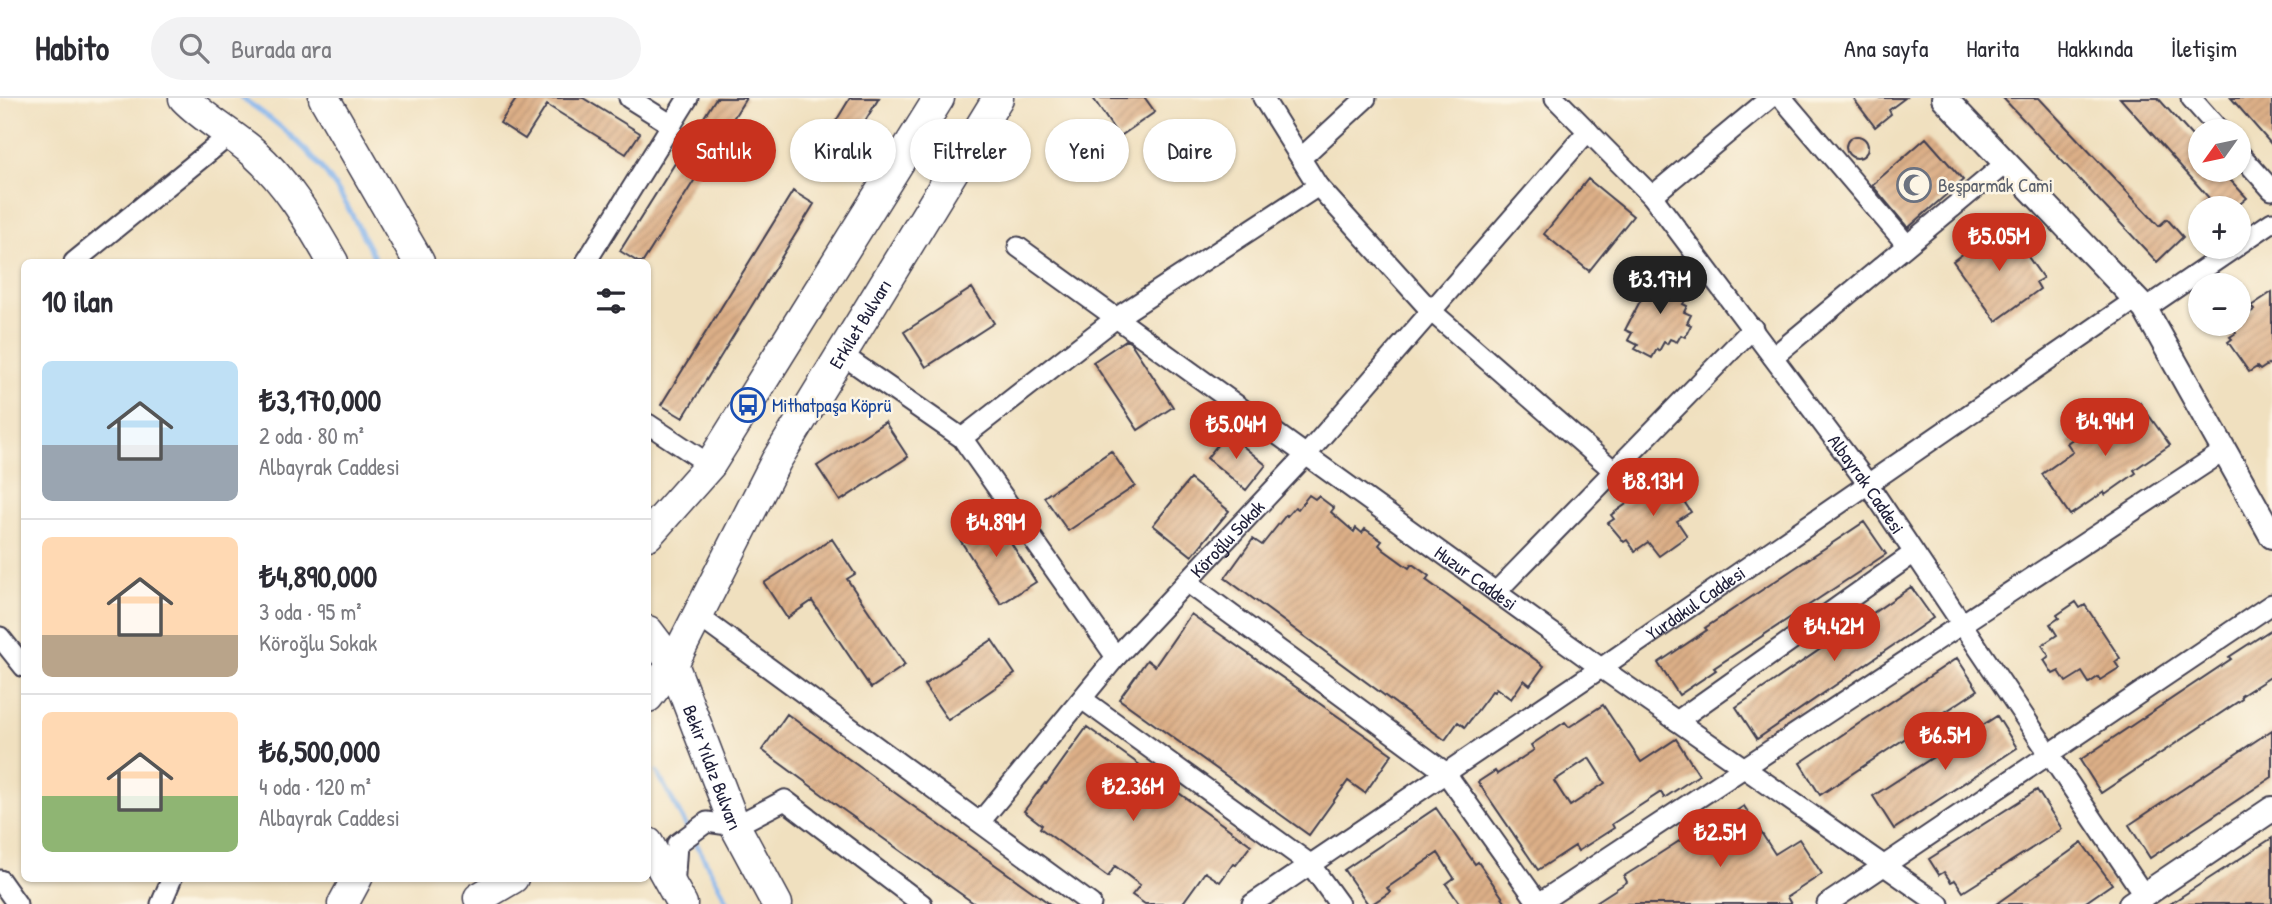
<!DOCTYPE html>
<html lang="tr">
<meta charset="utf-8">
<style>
body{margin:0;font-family:"Patrick Hand",sans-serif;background:#f2f2f3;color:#2b2b33;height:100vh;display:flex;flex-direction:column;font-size:26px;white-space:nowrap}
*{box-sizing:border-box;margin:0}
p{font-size:23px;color:#7c7c81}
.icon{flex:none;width:38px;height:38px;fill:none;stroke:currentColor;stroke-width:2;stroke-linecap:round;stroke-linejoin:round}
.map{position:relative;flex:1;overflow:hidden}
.panel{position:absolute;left:21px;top:161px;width:630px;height:623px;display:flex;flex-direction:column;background:#fff;border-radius:10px;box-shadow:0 2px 5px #0004}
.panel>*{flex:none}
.banner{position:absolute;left:672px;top:21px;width:665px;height:63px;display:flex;gap:14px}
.needle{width:46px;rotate:237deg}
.buttons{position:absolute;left:2188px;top:21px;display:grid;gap:14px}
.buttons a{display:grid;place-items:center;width:63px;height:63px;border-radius:50%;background:#fff;box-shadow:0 2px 5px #0004;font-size:35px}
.price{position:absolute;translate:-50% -60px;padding:0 16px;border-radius:24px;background:#c8321e;color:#fff;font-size:23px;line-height:46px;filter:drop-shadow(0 2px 4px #0008)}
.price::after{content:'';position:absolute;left:50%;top:42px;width:21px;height:16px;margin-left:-10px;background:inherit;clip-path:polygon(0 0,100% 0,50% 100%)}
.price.selected{background:#222;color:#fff}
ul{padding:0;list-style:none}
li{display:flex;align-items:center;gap:21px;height:175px;padding:0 21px}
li+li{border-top:2px solid #e1e1e2}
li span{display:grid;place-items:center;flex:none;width:196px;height:140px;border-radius:10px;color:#555}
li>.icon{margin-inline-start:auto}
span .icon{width:84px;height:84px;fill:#fffc;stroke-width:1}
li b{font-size:30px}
h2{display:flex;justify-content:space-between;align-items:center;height:84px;padding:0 21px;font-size:30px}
.tag{padding:0 24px;border-radius:32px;background:#fff;box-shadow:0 2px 5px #0004;font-size:24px;line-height:63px}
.tag.selected{background:#c8321e;color:#fff}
header{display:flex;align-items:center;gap:42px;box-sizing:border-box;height:98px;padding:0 35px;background:#fff;border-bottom:2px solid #e1e1e2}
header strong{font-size:33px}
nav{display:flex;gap:38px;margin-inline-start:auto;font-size:24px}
.search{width:490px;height:63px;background:#f2f2f3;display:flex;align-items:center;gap:18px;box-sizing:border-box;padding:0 24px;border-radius:38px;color:#7c7c81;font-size:26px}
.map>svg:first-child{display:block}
</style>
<header>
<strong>Habito</strong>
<div class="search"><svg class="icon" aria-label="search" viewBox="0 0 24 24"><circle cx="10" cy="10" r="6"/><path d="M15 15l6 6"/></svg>Burada ara</div>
<nav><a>Ana sayfa</a><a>Harita</a><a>Hakkında</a><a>İletişim</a></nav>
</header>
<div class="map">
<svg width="2272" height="806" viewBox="0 0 2272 806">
<defs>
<pattern id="building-hatch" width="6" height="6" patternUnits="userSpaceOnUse" patternTransform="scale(1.75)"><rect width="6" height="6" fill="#dcaf87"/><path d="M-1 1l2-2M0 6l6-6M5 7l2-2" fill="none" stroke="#bc9675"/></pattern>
</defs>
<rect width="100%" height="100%" fill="#fcf5e5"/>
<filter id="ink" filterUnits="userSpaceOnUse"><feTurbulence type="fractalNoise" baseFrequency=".0143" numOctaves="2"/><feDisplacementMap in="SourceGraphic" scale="14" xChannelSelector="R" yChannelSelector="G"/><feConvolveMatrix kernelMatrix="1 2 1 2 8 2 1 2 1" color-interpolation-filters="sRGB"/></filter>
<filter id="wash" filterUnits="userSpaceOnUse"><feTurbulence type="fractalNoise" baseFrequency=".00686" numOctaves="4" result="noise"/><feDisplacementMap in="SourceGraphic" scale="28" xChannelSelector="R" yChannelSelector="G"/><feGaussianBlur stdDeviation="1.57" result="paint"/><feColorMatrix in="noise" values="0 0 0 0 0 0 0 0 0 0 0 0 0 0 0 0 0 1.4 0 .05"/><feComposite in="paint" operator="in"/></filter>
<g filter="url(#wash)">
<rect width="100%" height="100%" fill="#f0e0bf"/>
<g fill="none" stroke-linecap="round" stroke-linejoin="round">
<path stroke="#82b3ed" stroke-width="5" d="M242 0C276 23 309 50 332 84 350 109 362 138 377 164
M657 674 729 806"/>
</g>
<g id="blocks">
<path fill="url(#building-hatch)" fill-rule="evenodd" d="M517 0H583L640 35 626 56 547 7 525 41 500 25Z
M716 0H746L643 164H638L620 153Z
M850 0H879L851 46 830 33Z
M1093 0H1145L1155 14 1119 39Z
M1853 0H1905L1889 12 1891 16 1875 29Z
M2003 0H2039L2159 128 2167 121 2183 139 2157 164Z
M2120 0H2158L2200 47V72H2221L2247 100 2235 110H2198L2209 100Z
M2231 0H2272V47Z
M1846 49a11 11 0 1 1 22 0a11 11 0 1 1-22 0Z
M1926 40 1963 82 1908 130 1872 87Z
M1588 81 1633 118 1589 173 1544 136Z
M793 93 814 106 683 320 661 307Z
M1997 131 2002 137 2009 132 2043 180 2036 184 2040 191 1996 223 1953 163Z
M1662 178 1671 183 1673 179 1690 188 1685 197 1688 198 1683 206 1687 208 1684 214 1691 217 1687 225 1691 227 1685 239 1681 237 1677 244 1670 241 1667 246 1664 244 1659 253 1657 251 1652 260 1635 251 1638 247 1628 242 1632 235 1625 232 1651 182 1658 185Z
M972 190 994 225 926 269 904 234Z
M2272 194V264L2260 272 2257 269 2249 274 2228 244 2232 241 2230 239 2236 235 2233 230 2242 224 2240 221 2254 212 2251 208Z
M1126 242 1131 245 1173 309 1138 332 1093 264Z
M2140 305 2170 347 2134 372 2136 375 2105 397 2104 394 2070 417 2042 376 2073 354 2067 345 2103 320 2109 328Z
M885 324 908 359 840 403 817 368Z
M1227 335 1266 367 1246 392 1207 360Z
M1111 353 1135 388 1068 433 1044 399Z
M1664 379 1667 383 1671 380 1686 401 1683 402 1691 414 1677 423 1687 438 1659 458 1648 444 1635 453 1627 442 1624 444 1608 425 1614 421 1611 417Z
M1190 381 1229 413 1192 458 1153 427Z
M1309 397 1315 401 1318 398 1334 410 1331 414 1354 434 1356 430 1362 435 1365 431 1382 443 1379 447 1384 452 1409 470 1412 466 1429 478 1426 482 1544 568 1530 587 1524 582 1511 601 1496 590 1494 594 1492 593 1465 629 1458 624 1445 642 1225 480 1253 441 1262 447 1286 417 1287 418 1295 409 1298 411Z
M992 415 1036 484 1001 506 957 437Z
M1864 424 1886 456 1714 570 1716 572 1679 597 1658 565 1707 532 1705 530Z
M832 441 855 476 847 481 905 567 871 590 812 503 787 520 764 485Z
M1911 489 1933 520 1757 641 1736 609Z
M2076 504 2080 510 2085 507 2120 560 2115 564 2119 570 2100 582 2098 579 2089 585 2082 574 2066 584 2059 573 2053 576 2044 562 2049 558 2042 547 2057 537 2050 526 2059 520 2057 517Z
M1191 516 1392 656 1365 695 1348 683 1309 737 1119 601 1147 562 1155 568Z
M2272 531V578L2241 598 2242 601 2101 695 2080 662 2231 561 2229 559Z
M992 542 1015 576 948 622 924 587Z
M1957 560 1978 592 1820 697 1800 665Z
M1603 607 1641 664 1676 641 1699 677 1664 700 1661 694 1612 726 1614 730 1578 753 1575 748 1538 772 1478 684 1495 673 1497 676 1534 652 1531 647 1565 624 1569 629ZM1589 660 1605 685 1570 708 1554 683Z
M787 616 913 708 1050 806H975L842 711 762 652Z
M1997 618 2017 650 1894 731 1873 698Z
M1087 629 1251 747 1236 767 1233 766 1220 784 1205 774 1182 806H1145L1132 797 1140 787 1115 768 1108 779 1040 730 1042 727 1024 713 1045 685 1046 686Z
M2272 632V679L2150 760 2129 727Z
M2037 692 2062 731 1963 794 1955 782 1951 784 1944 774 1939 777 1929 761Z
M1744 708 1775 756 1799 741 1822 776 1787 799 1791 806H1593L1627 784 1624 778 1659 756 1706 726 1709 731Z
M1436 710 1475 766 1478 764 1507 806H1460L1446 786 1454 780 1438 755 1387 790 1390 794 1372 806H1368L1344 772Z
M2272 740V806H2170L2213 778Z
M2082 745 2112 786 2083 806H1996Z"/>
</g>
</g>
<g filter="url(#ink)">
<use href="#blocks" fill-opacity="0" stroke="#413e4f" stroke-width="2"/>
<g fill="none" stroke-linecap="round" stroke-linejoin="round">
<g stroke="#413e4f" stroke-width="23">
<g id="minor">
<path d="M629 0 672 27"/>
<path d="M1263 0 1318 88 1431 213 1614 373"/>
<path id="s1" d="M1555 0 1652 98 1868 386 2144 797"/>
<path d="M1782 0 1907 147"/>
<path d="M2191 0 2220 33"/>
<path d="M2238 54 2272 92"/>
<path d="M1301 60 1366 0"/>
<path d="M1652 98 1770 0"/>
<path d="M2238 147 2272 124"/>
<path id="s2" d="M1018 149 1601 570 1939 806"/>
<path d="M74 164 231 36"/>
<path d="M586 164 688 0"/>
<path d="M2145 211 2236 149"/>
<path d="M841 256 962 340 1116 559"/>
<path d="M1773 259 2006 65"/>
<path d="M648 326 710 367"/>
<path d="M962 340 1116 220 1318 88"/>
<path d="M1187 484 1445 674 1539 806"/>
<path d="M1496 494 1753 230"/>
<path d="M698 518 1091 806"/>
<path d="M0 539 24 569"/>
<path d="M1082 601 1310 766 1339 806"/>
<path d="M1677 623 1914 455"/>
<path id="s3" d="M980 724 1116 559 1306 357 1588 33"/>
<path d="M0 782 17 806"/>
<path d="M674 790 677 746 707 724 735 728 785 702 922 806"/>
<path d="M1539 805 2224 353"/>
<path d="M161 806 172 780"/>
<path id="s4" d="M1252 806 1601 570 2135 202"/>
<path d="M1827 806 2272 506"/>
</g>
</g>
<g stroke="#413e4f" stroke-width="28">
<path id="tertiary" d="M1944 0 2145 211 2272 438
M2131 806 2272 711"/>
</g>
<g stroke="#413e4f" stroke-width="33">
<g id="primary">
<path d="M184 0C204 21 231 35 253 54 288 85 310 124 333 164"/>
<path d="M324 0 419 164"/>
<path d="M648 437 710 367 939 0"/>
<path id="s5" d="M648 533 673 566 735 728 777 806"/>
<path id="s6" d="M648 599 673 566 776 363 998 0"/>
<path d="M648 745 682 806"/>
<path d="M479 800 513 780"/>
<path d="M343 806 357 780"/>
</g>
</g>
<use href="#minor" stroke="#fff" stroke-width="19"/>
<use href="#tertiary" stroke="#fff" stroke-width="24"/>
<use href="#primary" stroke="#fff" stroke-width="30"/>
</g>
</g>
<defs>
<g id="mosque-ring" transform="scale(1.75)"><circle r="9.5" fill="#fcf5e5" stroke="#6b7280" stroke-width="1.5"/><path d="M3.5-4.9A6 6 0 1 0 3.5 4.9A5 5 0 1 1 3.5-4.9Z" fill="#6b7280"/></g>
<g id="bus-ring" transform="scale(1.75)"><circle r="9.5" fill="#fcf5e5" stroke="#1a4fb4" stroke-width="1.5"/><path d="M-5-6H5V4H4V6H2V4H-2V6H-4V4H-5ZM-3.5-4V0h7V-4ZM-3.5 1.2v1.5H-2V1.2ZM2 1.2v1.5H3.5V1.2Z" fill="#1a4fb4"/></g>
</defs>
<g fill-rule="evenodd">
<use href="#mosque-ring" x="1914" y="87"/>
<use href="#bus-ring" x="748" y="307"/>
</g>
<g text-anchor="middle" stroke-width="5" stroke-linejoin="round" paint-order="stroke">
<g font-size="19" fill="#5b616d" stroke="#fcf5e5" text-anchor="start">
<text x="1938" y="94">Beşparmak Cami</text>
</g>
<g font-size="19" fill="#22223b" stroke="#fcf5e5">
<text dy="7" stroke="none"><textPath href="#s6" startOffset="430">Erkilet Bulvarı</textPath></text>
<text dy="7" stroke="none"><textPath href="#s1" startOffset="497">Albayrak Caddesi</textPath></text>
<text dy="7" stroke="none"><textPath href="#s3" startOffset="376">Köroğlu Sokak</textPath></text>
<text dy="7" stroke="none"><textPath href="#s2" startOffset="565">Huzur Caddesi</textPath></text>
<text dy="7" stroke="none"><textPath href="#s4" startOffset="536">Yurdakul Caddesi</textPath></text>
<text dy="7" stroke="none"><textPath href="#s5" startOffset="152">Bekir Yıldız Bulvarı</textPath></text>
</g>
<g font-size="19" fill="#164399" stroke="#fcf5e5" text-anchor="start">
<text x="772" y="314">Mithatpaşa Köprü</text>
</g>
</g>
</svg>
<div class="buttons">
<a><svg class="needle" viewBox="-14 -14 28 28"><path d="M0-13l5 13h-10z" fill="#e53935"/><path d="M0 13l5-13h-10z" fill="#7c7c81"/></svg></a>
<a>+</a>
<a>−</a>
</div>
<b class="price" style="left:1999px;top:175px">₺5.05M</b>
<b class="price selected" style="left:1660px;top:218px">₺3.17M</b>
<b class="price" style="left:2105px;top:360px">₺4.94M</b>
<b class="price" style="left:1236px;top:363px">₺5.04M</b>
<b class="price" style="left:1653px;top:420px">₺8.13M</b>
<b class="price" style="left:996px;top:461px">₺4.89M</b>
<b class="price" style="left:1834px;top:565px">₺4.42M</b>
<b class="price" style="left:1945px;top:674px">₺6.5M</b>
<b class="price" style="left:1133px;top:725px">₺2.36M</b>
<b class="price" style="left:1720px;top:771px">₺2.5M</b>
<div class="banner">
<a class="tag selected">Satılık</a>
<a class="tag">Kiralık</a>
<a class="tag">Filtreler</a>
<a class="tag">Yeni</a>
<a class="tag">Daire</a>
</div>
<section class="panel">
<h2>10 ilan<svg class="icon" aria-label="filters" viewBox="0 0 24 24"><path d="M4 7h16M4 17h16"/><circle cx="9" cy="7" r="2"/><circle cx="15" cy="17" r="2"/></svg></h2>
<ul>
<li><span style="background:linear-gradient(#bfe0f5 60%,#9aa5b1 0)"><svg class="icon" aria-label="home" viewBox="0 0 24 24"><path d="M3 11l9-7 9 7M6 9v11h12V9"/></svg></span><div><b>₺3,170,000</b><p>2 oda · 80 m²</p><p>Albayrak Caddesi</p></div></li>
<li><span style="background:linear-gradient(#ffd9b3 70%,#b9a48a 0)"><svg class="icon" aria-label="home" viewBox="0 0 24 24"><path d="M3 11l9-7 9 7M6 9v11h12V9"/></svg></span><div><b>₺4,890,000</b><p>3 oda · 95 m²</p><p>Köroğlu Sokak</p></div></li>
<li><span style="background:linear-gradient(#ffd9b3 60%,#8fb573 0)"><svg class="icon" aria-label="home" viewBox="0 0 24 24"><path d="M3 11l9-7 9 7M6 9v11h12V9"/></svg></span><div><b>₺6,500,000</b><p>4 oda · 120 m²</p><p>Albayrak Caddesi</p></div></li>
</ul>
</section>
</div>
